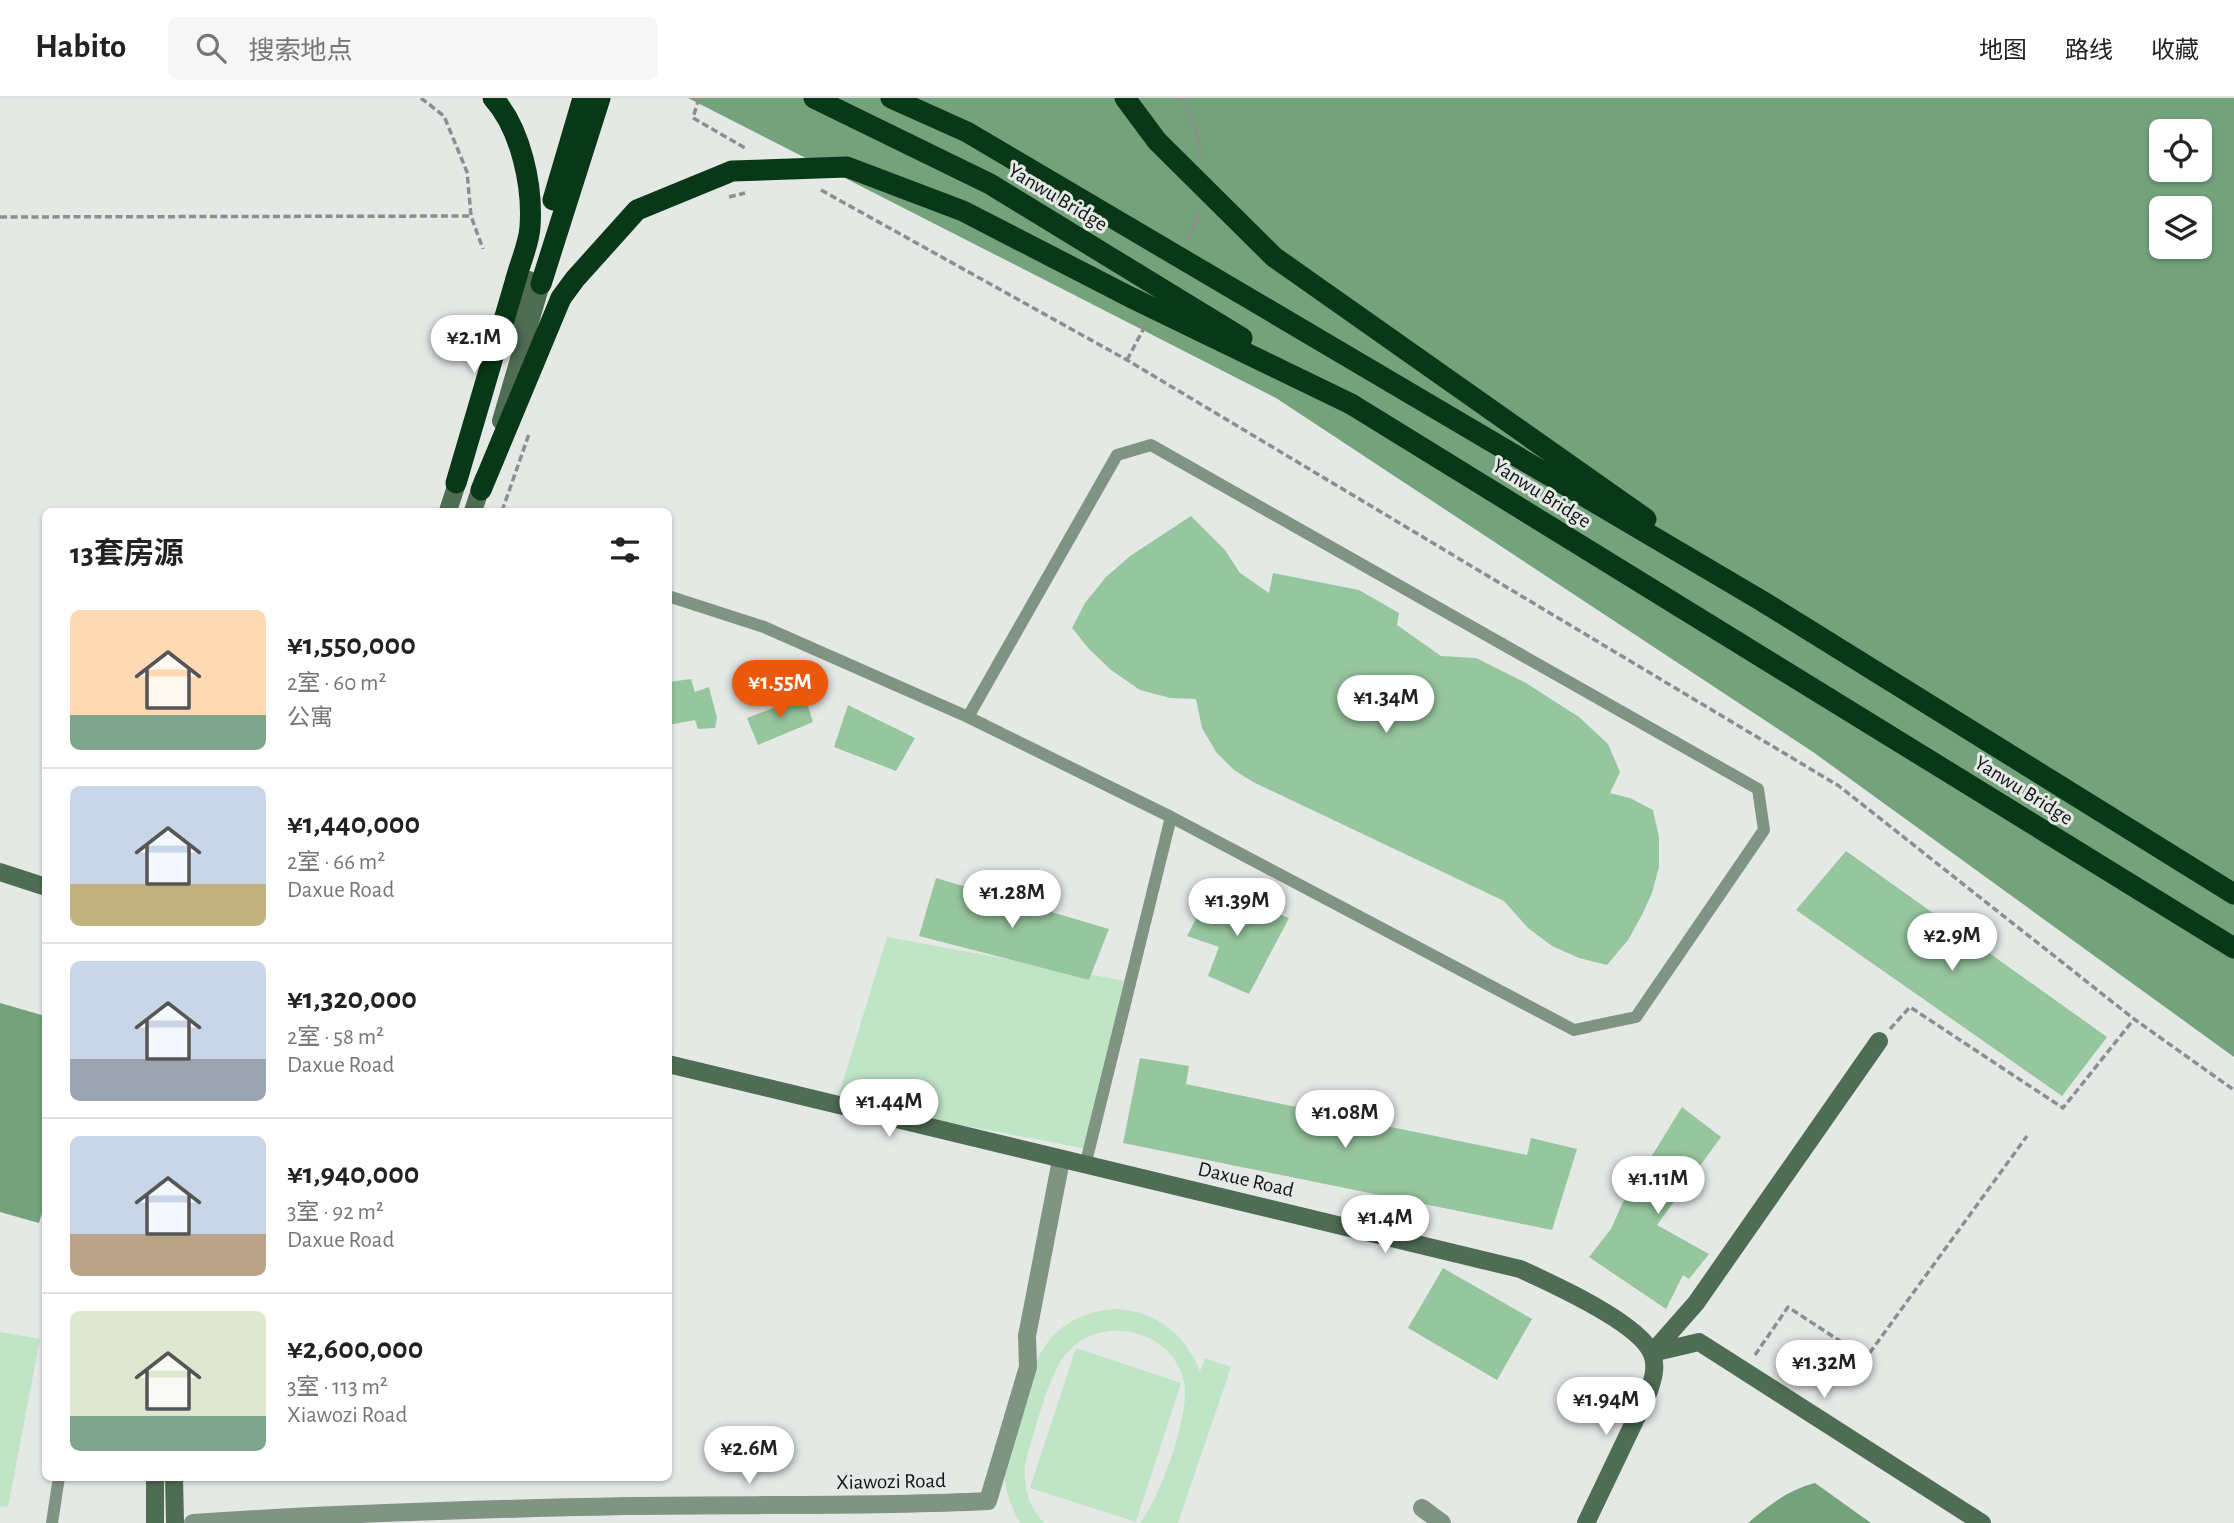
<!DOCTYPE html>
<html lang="zh">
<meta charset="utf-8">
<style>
body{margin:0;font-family:"Alegreya Sans","Noto Sans SC",sans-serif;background:#f6f6f6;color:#222;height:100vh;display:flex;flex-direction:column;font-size:26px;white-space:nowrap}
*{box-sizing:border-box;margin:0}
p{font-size:23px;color:#767676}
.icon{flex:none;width:38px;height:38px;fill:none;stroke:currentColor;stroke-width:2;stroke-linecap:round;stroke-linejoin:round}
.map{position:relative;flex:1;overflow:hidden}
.panel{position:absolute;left:42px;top:410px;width:630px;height:973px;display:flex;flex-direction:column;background:#fff;border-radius:10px;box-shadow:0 2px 5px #0004}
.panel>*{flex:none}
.tools{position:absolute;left:2149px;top:21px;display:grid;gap:14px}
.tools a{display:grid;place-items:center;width:63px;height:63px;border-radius:10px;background:#fff;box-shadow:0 2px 5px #0004;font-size:35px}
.price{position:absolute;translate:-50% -60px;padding:0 16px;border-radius:24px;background:#fff;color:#222;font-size:23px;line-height:46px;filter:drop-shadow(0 2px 4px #0008)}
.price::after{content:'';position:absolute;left:50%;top:42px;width:21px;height:16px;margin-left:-10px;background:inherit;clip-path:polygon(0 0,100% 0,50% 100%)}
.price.active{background:#ea580c;color:#fff}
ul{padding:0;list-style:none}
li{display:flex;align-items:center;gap:21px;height:175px;padding:0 28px}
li+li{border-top:2px solid #e0e0e0}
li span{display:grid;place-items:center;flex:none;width:196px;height:140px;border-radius:10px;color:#555}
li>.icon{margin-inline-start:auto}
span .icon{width:84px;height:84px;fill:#fffc;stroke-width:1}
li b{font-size:30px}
h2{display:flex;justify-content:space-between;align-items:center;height:84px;padding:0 28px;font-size:30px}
header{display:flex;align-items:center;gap:42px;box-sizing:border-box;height:98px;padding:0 35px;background:#fff;border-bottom:2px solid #e0e0e0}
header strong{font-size:33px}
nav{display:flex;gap:38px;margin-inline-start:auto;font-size:24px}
.search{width:490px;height:63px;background:#f6f6f6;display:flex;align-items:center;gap:18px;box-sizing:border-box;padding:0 24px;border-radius:10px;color:#767676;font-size:26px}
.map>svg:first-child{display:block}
</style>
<header>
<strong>Habito</strong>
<div class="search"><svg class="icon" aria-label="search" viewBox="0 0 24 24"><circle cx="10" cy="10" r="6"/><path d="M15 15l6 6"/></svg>搜索地点</div>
<nav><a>地图</a><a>路线</a><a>收藏</a></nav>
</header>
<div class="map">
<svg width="2234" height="1425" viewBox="0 0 2234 1425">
<rect width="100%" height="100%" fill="#e5e9e6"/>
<path fill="#c0e5c6" d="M887 839 1126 883 1087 1051 837 1003Z
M1119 1211C1159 1215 1185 1237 1200 1273L1205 1260 1231 1269 1178 1425H1140C1160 1401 1191 1314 1184 1284 1172 1230 1099 1215 1065 1257 1048 1279 1036 1330 1027 1358 1021 1383 1027 1406 1044 1425H1020C1012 1411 1006 1396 1005 1380 1004 1361 1029 1281 1037 1261 1041 1253 1046 1246 1052 1239 1070 1220 1094 1211 1119 1211Z
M0 1234 40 1241 8 1409 0 1408Z
M1076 1250 1181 1285 1136 1424 1030 1390Z"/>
<path fill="#73a27b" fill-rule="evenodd" d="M688 0H2234V959L1813 654 1276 300ZM2161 33H2200V72H2161ZM2161 110H2200V149H2161Z
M0 905 45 918 46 1101 39 1125 0 1114Z
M1815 1385 1871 1425H1748C1769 1407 1788 1392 1815 1385Z"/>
<path fill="#96c69e" d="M1191 418 1225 452 1240 475 1269 495 1273 475 1359 492 1399 515 1397 527 1441 558 1476 560 1526 585 1579 619 1608 646 1620 674 1610 695 1630 700 1653 712 1659 739V769L1652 795 1642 817 1628 842 1607 867 1579 860 1552 848 1528 830 1504 803 1253 684 1234 672 1216 654 1202 630 1196 601 1170 600 1140 592 1111 572 1089 551 1072 530 1085 505 1106 479 1130 458Z
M691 581 695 594 709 589 717 620 715 630 698 631 695 622 668 627V584Z
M805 598 813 624 758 647 747 620Z
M848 607 915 640 896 673 834 649Z
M1846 753 2107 939 2062 998 1796 812Z
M936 780 1109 831 1089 882 919 838Z
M1212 790 1289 820 1249 896 1208 878 1219 849 1187 838Z
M1140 960 1189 968 1186 986 1396 1030 1527 1057 1531 1040 1577 1051 1552 1132 1123 1045Z
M1682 1009 1721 1039 1657 1127 1709 1156 1689 1181 1683 1177 1666 1211 1589 1159 1611 1131 1622 1106Z
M1443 1170 1532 1221 1497 1282 1408 1230Z"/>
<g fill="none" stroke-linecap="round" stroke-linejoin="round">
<path stroke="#8d8f8d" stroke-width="3.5" stroke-dasharray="7 3.5" stroke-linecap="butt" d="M421 0 444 18 467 74 471 118 483 151
M699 0 693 20 747 51
M1182 0 1195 28 1200 57
M821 92 1127 262 1839 688 2134 921 2234 992
M729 99 745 95
M0 119 471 118
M1188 142 1197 123 1198 114
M1127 262 1145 228
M502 413 529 336
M1890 931 1910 909 2063 1010 2134 921
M1755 1257 1788 1209 1866 1260 2027 1038"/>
<path stroke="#809483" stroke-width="12" d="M668 498 764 529 968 619 1171 719 1085 1068
M968 619 1117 357 1151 347 1758 691 1764 732 1636 919 1574 932 1171 719
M52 1425 59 1379"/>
<path stroke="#809483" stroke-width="18" d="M1422 1410 1442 1425
M193 1425C337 1415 482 1411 627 1408 747 1406 868 1409 988 1403L1028 1269 1027 1238 1061 1062"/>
<path stroke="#4f6c54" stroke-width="18" d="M508 241 529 182
M501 323 541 186
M448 413 461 373
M473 413 484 380
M0 774 46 789
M668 966 1520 1171C1551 1185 1640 1225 1652 1256 1657 1268 1653 1281 1649 1293L1586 1425
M1652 1255 1696 1205 1879 943
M1652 1255 1699 1244 1982 1425
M155 1379V1425
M174 1379 175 1425"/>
<path stroke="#083817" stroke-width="21" d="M1351 306 2234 850
M456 385 516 181
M481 392 561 200"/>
<path stroke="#083817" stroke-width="21" d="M493 0C521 31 533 88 530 129 529 146 520 165 516 181
M814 0 990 86 1242 240
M891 0 967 34 1762 503 2234 796
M1125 0 1157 43 1274 159 1646 421
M553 102 583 0
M541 186 600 0
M561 200 575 181 637 112 732 73 847 69 963 113 1130 199 1351 306"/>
</g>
<g text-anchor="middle" stroke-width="6" stroke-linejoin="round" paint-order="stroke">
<g font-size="21" fill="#131413" stroke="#e5e9e6">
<text transform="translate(1058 99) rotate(31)" y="7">Yanwu Bridge</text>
<text transform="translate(1542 395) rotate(32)" y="7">Yanwu Bridge</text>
<text transform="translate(2024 692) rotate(32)" y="7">Yanwu Bridge</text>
<text transform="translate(1246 1081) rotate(13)" y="7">Daxue Road</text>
<text transform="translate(891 1383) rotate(-1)" y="7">Xiawozi Road</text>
</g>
</g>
</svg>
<div class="tools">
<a><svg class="icon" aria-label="locate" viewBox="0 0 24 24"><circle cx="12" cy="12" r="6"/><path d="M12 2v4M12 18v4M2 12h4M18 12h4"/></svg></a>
<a><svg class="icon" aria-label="layers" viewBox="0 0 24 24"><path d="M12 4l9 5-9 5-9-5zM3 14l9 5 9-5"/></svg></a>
</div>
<b class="price" style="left:474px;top:277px">¥2.1M</b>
<b class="price active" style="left:780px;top:622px">¥1.55M</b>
<b class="price" style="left:1386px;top:637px">¥1.34M</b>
<b class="price" style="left:1012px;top:832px">¥1.28M</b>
<b class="price" style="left:1237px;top:840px">¥1.39M</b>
<b class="price" style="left:1952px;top:875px">¥2.9M</b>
<b class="price" style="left:889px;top:1041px">¥1.44M</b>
<b class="price" style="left:1345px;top:1052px">¥1.08M</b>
<b class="price" style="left:1658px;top:1118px">¥1.11M</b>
<b class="price" style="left:1385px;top:1157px">¥1.4M</b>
<b class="price" style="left:1824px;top:1302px">¥1.32M</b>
<b class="price" style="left:1606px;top:1339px">¥1.94M</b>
<b class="price" style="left:749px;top:1388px">¥2.6M</b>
<section class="panel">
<h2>13套房源<svg class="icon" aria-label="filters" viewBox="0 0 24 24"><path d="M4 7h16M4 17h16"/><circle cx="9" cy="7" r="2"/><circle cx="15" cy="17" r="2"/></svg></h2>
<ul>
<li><span style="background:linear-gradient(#ffd9b3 75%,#7fa58c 0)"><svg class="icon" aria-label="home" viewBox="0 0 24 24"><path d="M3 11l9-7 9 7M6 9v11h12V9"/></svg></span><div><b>¥1,550,000</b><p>2室 · 60 m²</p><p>公寓</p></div></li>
<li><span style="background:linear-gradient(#c9d6e8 70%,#c2b280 0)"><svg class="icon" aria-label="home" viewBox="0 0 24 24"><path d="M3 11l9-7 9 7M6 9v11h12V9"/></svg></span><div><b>¥1,440,000</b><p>2室 · 66 m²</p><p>Daxue Road</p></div></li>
<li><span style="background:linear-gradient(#c9d6e8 70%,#9aa5b1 0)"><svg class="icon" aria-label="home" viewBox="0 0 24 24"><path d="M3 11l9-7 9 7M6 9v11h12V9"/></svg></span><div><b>¥1,320,000</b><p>2室 · 58 m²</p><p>Daxue Road</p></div></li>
<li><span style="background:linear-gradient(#c9d6e8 70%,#b9a48a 0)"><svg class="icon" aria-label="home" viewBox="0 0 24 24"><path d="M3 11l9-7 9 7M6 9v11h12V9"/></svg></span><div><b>¥1,940,000</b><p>3室 · 92 m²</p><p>Daxue Road</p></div></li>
<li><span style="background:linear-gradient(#dfe7d0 75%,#7fa58c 0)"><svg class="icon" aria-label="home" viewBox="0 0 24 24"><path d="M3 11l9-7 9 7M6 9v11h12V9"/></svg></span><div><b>¥2,600,000</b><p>3室 · 113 m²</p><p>Xiawozi Road</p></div></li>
</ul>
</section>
</div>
